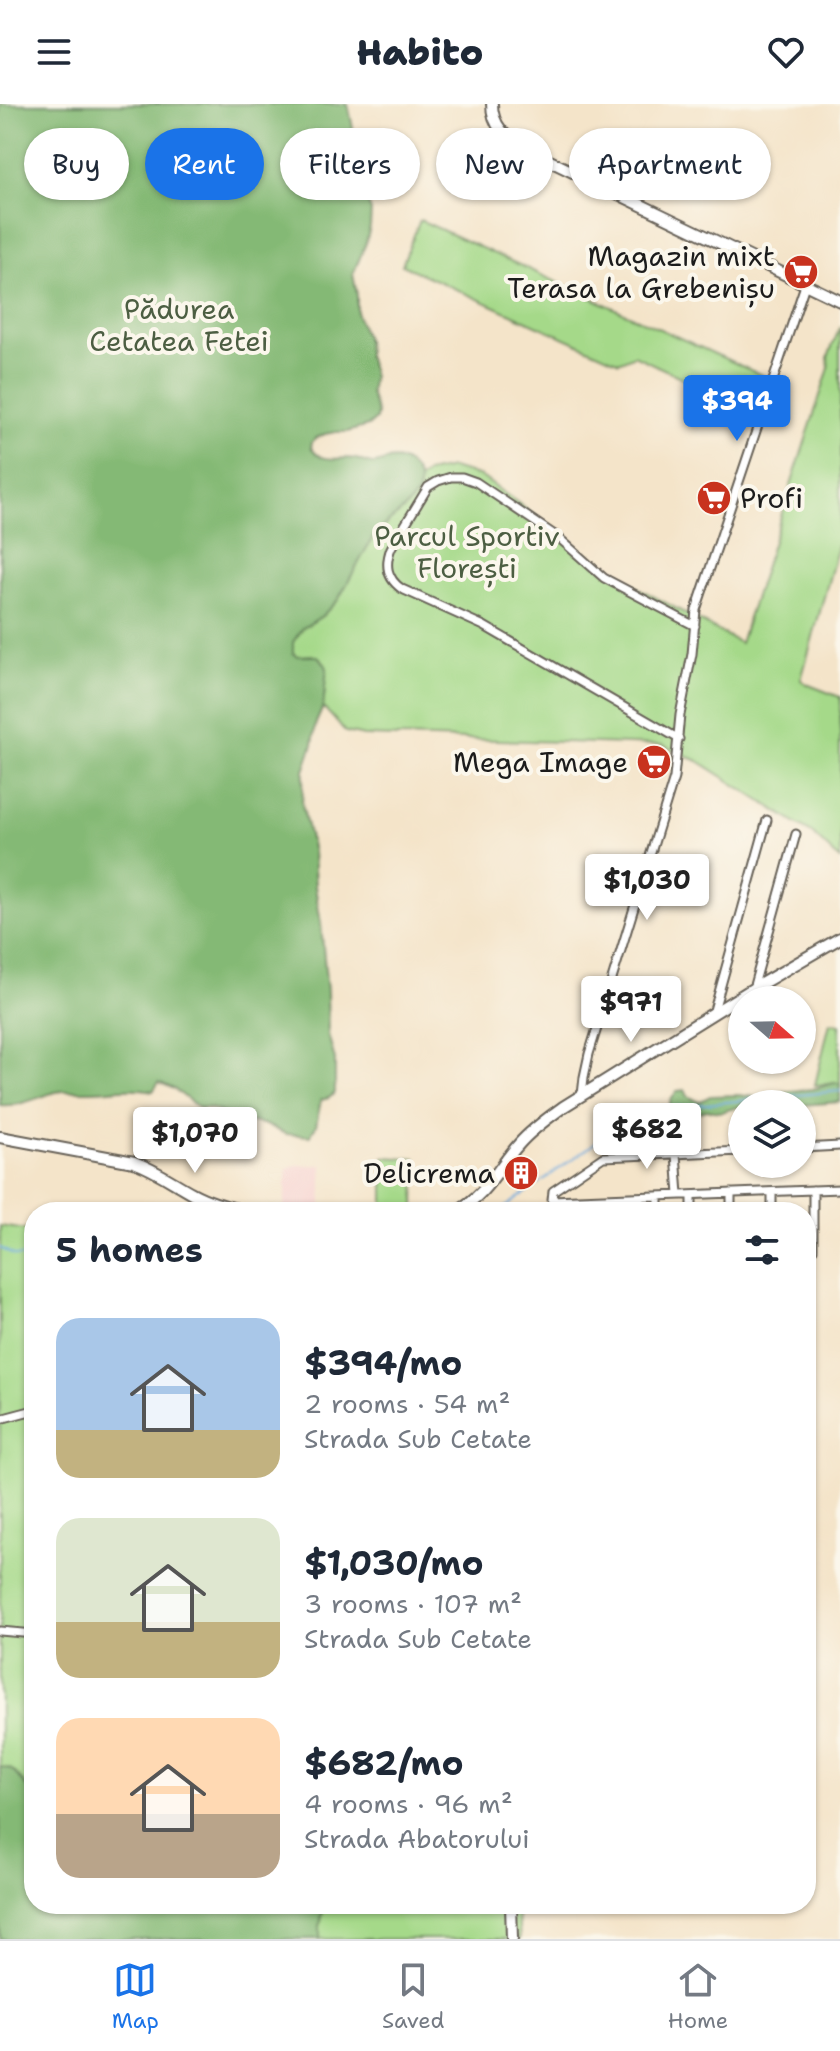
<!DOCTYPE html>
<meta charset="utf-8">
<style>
body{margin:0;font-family:"Shantell Sans",sans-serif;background:#f2f2f3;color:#1f2937;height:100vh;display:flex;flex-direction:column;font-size:30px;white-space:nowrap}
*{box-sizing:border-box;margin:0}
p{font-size:26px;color:#747a83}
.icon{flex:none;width:44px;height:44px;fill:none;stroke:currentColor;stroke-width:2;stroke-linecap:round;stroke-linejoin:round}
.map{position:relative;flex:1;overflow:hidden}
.side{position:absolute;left:24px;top:1098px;width:792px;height:712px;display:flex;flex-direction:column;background:#fff;border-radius:32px;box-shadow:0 2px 6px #0004}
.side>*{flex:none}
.guide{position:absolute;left:24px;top:24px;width:792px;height:72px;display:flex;gap:16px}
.needle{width:52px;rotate:110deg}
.buttons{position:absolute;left:728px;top:882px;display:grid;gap:16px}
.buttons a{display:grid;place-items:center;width:88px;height:88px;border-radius:50%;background:#fff;box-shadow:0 2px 6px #0004;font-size:40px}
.price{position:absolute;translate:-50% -68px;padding:0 18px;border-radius:8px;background:#fff;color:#222;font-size:26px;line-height:52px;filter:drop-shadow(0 2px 4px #0008)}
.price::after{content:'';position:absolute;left:50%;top:48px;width:24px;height:18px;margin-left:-12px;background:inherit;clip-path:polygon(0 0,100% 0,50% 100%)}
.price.on{background:#1a73e8;color:#fff}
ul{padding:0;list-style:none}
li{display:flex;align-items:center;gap:24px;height:200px;padding:0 32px}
li span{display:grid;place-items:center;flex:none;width:224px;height:160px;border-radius:24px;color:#555}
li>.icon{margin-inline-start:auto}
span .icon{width:96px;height:96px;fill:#fffc;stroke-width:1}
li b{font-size:34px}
h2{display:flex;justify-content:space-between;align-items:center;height:96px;padding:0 32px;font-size:34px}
.tag{padding:0 28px;border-radius:36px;background:#fff;box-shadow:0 2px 6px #0004;font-size:28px;line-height:72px}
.tag.on{background:#1a73e8;color:#fff}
header{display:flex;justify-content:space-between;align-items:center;height:104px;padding:0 32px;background:#fff;font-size:36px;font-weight:800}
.tabs{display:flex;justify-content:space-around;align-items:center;height:112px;border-top:2px solid #e0e1e3;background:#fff;font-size:22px;color:#747a83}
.tabs a{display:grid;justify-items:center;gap:4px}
.tabs .on{color:#1a73e8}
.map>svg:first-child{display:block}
</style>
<header><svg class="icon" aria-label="menu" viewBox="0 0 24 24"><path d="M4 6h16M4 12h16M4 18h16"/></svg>Habito<svg class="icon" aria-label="heart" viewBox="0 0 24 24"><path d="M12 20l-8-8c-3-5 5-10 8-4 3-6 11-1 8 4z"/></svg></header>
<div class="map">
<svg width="840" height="1835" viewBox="0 0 840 1835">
<rect width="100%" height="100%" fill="#fbf7ec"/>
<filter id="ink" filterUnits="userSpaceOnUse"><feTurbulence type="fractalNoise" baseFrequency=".0125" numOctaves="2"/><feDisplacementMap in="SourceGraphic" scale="16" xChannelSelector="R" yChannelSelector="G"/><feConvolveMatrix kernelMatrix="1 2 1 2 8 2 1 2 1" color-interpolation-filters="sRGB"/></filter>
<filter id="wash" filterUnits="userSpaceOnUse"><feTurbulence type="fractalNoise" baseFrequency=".006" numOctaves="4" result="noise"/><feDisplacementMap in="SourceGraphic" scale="32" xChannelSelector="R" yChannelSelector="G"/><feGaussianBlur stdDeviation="1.8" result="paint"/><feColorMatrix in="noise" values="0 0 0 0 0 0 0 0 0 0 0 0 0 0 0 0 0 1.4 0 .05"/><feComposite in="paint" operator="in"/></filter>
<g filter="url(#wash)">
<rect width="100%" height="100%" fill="#f4e4c9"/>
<path fill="#f7d0ce" d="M322 1061V1108H284L287 1065 293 1062Z"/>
<path fill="#a5d989" stroke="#607a52" stroke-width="2" d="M420 116 768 274 752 318 727 307 725 294 634 251 619 258 402 161Z
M840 223V435L801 576 809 581 840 593V756L813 730 800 722 698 657 663 641 364 632 346 628 323 603 325 586 322 555 312 551 297 552 293 549V538L303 524 322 512 338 496 367 442 376 428 388 419 404 389 427 369 451 364 480 372 518 399 601 464 740 539 829 264 828 253Z
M830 918 840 920V979L815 981Z
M384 1053 416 1055 415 1108H384Z
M0 1122 34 1127V1691L12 1666 0 1662Z
M324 1800H517L520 1835H320V1822Z"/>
<path fill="#84b975" stroke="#506a48" stroke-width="2" d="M0 0H348L353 24V62L371 107 370 123 366 139 353 170 357 191V211L366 235 367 251 373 272 370 289 377 309 376 315 368 322 347 328H336L325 330 316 334 312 338 311 343C321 361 340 352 356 355 363 357 368 360 375 360 383 359 390 353 399 356 413 360 424 375 417 389 407 409 385 416 373 433L338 496 322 512 303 524 293 538V549L297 552H318L325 560 327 564 323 603 316 619 313 640 304 667 302 700 313 748 315 782 321 820 327 887 328 930 335 956V989L329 994 321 996 316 1022 310 1032 286 1030 263 1020 246 1017 209 1004H199L174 985 159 978 153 987C131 982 110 987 88 987 78 987 67 986 56 988 37 993 20 1003 0 1001Z
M834 979H840V998L802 1001 774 1000 773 995 780 988 813 985Z
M685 986 688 992 699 998 710 992 739 991 754 993 759 998 757 1000H742V1002L721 1008 707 1006 685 1012 672 1010 668 1007 671 996 677 987Z
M0 1662 12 1666 34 1691V1800H324L320 1822V1835H0Z"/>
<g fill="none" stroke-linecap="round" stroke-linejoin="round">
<path stroke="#6aa9dd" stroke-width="2" d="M499 1108 642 1005 676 1003 840 987
M0 1144 15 1152 34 1153"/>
</g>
</g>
<g filter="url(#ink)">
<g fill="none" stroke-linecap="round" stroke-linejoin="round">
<g stroke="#686259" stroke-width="11">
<path id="street" d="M679 635 484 522 402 485C386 474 385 460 391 444L428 383 438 377 451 373H462L476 378 559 434 604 474 695 522
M753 885 796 730
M713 910 767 716
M582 991 584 973 589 950 674 674 680 611 692 550 696 506 805 181
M802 1044 840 1042
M742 1047 603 1053 553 1087 552 1096 840 1085
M676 1050 679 1091
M813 1086V1145
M772 1088V1108
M731 1089V1108
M692 1091V1108
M659 1092V1108
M0 1315 34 1306
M0 1527 34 1530"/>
</g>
<g stroke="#686259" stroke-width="14">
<path id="secondary" d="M492 0C492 22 506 33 523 44L840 197
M0 1033 134 1058C156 1066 172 1078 192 1089 210 1099 230 1103 249 1108
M455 1108C489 1089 495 1067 519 1040 532 1025 548 1014 563 1003L749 887 840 834
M511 1800 512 1835"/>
</g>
<use href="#street" stroke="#fff" stroke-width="7"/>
<use href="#secondary" stroke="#fff" stroke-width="10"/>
</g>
</g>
<defs>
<g id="supermarket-disc" transform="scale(1.8)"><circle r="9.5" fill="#c8321e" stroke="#fbf7ec"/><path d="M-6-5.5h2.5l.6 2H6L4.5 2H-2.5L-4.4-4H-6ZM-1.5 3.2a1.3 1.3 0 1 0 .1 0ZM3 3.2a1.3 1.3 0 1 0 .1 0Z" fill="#fff"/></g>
<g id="building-disc" transform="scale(1.8)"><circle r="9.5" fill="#c8321e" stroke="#fbf7ec"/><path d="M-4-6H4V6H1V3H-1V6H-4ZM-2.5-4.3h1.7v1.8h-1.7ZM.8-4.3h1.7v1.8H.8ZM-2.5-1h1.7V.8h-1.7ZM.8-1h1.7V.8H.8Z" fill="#fff"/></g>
</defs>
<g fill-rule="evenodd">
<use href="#supermarket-disc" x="801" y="168"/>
<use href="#supermarket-disc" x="714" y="394"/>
<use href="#supermarket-disc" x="654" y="658"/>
<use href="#building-disc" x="521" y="1069"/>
</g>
<g text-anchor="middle" stroke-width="8" stroke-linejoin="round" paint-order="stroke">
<g font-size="28" fill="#1c1c1c" stroke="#fbf7ec" text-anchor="end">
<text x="775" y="162">Magazin mixt<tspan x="775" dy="32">Terasa la Grebenișu</tspan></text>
<text x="740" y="404" text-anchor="start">Profi</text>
<text x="628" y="668">Mega Image</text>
<text x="495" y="1079">Delicrema</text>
</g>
<g font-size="28" fill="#4c5e42" stroke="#fbf7ec">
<text x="179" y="215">Pădurea<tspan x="179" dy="32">Cetatea Fetei</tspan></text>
<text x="467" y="442">Parcul Sportiv<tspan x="467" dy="32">Florești</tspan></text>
</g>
</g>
</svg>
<div class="buttons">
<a><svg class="needle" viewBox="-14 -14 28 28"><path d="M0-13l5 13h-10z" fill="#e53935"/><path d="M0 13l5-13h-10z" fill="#747a83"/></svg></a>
<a><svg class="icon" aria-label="layers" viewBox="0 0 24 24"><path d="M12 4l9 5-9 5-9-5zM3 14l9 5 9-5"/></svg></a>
</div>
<b class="price on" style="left:737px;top:339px">$394</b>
<b class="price" style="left:647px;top:818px">$1,030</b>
<b class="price" style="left:631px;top:940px">$971</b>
<b class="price" style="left:647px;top:1067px">$682</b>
<b class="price" style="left:195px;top:1071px">$1,070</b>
<div class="guide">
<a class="tag">Buy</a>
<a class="tag on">Rent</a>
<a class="tag">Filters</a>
<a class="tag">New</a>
<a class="tag">Apartment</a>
</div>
<section class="side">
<h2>5 homes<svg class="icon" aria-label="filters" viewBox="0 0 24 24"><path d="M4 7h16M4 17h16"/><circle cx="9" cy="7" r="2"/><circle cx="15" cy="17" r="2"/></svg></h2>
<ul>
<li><span style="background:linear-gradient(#a9c7e8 70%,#c2b280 0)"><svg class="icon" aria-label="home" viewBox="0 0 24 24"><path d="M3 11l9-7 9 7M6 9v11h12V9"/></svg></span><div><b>$394/mo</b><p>2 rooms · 54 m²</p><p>Strada Sub Cetate</p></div></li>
<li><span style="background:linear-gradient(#dfe7d0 65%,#c2b280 0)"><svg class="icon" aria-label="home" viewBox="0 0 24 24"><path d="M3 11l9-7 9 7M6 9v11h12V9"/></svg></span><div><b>$1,030/mo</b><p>3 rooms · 107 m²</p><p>Strada Sub Cetate</p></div></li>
<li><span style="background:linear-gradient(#ffd9b3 60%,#b9a48a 0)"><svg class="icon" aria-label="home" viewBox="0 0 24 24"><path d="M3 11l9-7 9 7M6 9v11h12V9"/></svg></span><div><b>$682/mo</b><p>4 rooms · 96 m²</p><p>Strada Abatorului</p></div></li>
</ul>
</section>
</div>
<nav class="tabs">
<a class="on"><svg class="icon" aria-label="map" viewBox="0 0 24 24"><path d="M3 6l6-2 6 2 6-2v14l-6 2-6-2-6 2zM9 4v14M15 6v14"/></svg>Map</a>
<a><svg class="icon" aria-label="saved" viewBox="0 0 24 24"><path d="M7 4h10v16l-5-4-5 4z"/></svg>Saved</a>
<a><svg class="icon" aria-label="home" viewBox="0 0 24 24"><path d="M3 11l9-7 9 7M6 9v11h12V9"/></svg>Home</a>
</nav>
